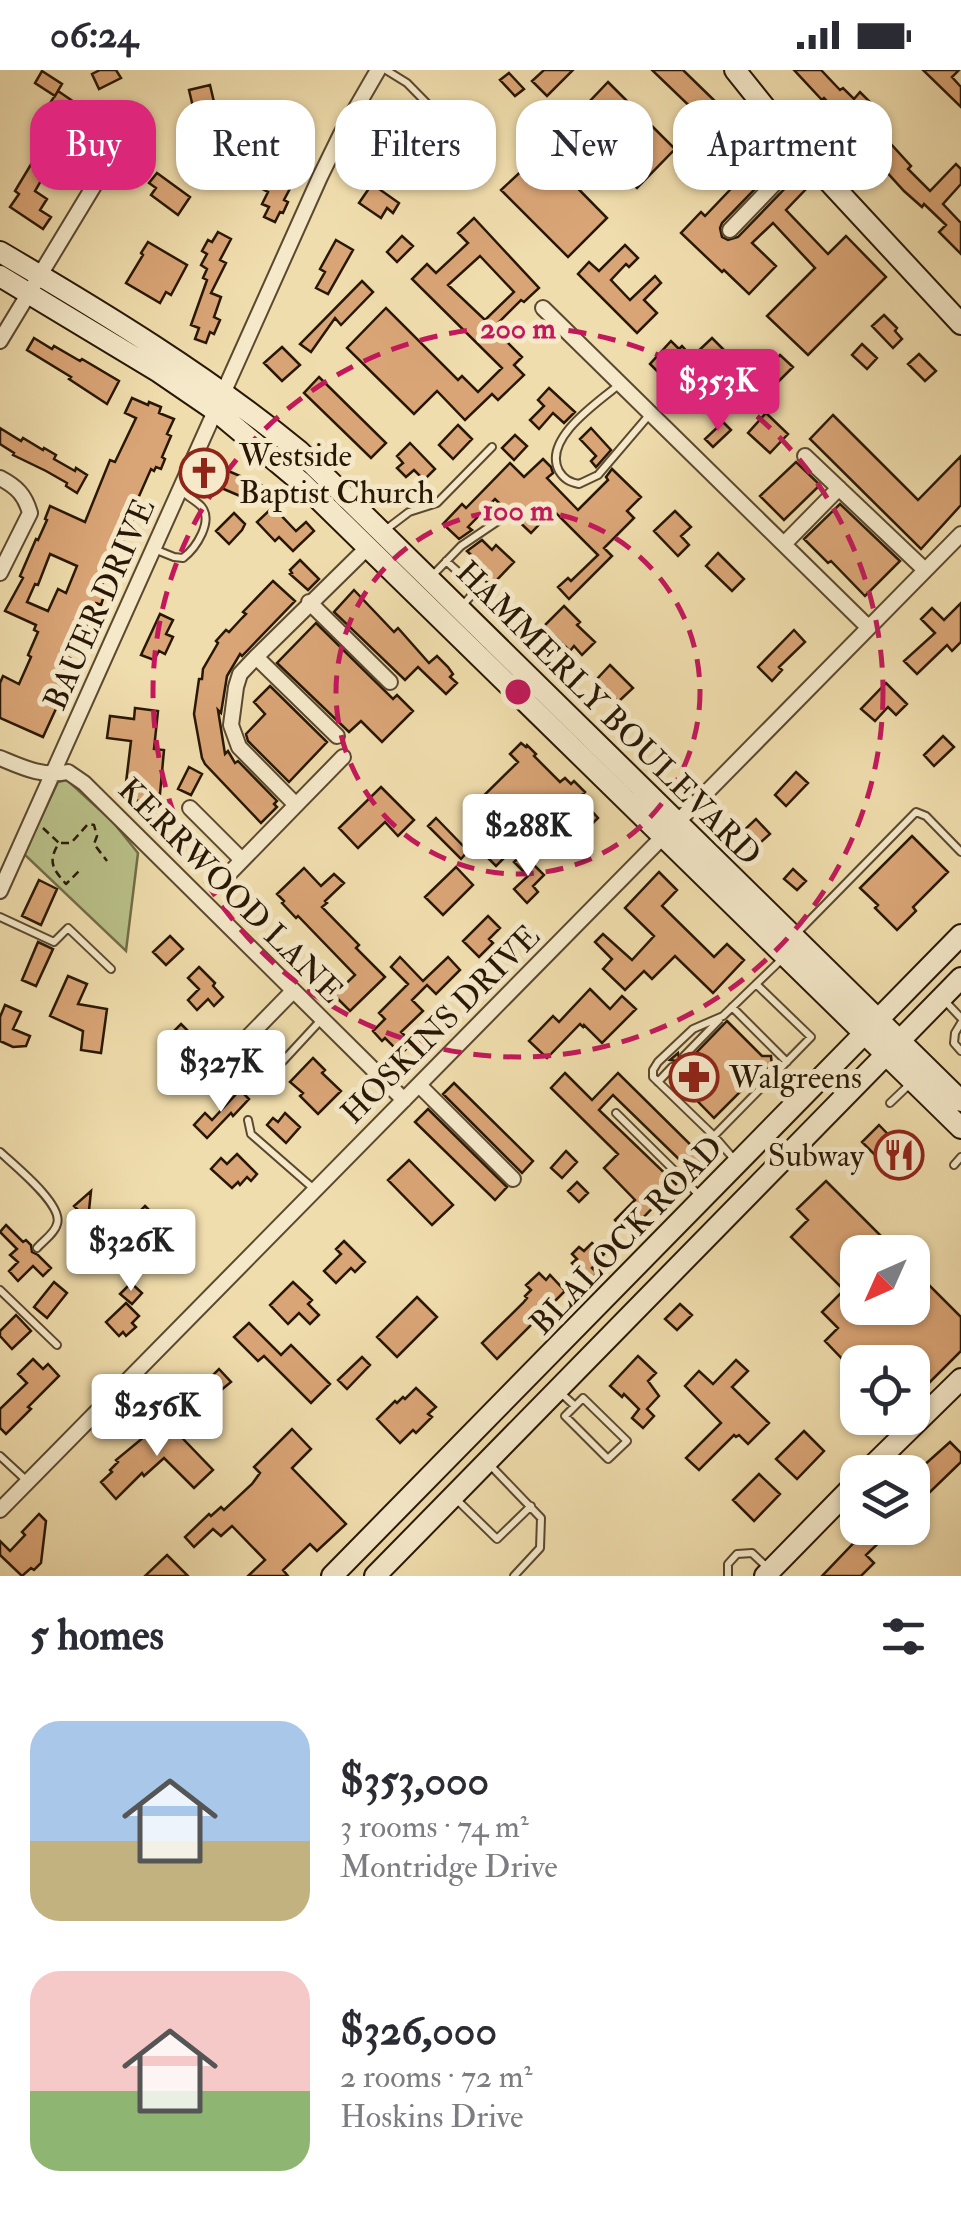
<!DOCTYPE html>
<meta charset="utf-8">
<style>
body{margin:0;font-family:"IM FELL Double Pica",serif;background:#f2f2f3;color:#2b2b33;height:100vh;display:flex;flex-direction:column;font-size:38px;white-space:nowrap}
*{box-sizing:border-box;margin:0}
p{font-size:32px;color:#7c7c81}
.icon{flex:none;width:55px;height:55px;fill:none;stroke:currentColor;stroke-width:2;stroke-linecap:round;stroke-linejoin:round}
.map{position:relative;height:1506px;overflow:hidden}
.sheet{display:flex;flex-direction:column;background:#fff;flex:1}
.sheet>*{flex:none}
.top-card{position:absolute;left:30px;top:30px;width:902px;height:90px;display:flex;gap:20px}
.needle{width:65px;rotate:225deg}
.tools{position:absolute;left:840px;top:1165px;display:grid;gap:20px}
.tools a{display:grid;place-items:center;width:90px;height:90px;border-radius:20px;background:#fff;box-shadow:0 2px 8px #0004;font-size:50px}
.price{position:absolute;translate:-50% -85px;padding:0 22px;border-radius:10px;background:#fff;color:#222;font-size:32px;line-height:65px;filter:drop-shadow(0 2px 5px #0008)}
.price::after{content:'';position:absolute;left:50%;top:60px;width:30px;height:22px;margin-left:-15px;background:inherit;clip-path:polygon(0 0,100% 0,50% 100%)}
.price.selected{background:#db2777;color:#fff}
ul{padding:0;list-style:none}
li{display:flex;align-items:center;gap:30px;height:250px;padding:0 30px}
li span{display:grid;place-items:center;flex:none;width:280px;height:200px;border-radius:30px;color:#555}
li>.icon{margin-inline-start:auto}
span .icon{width:120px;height:120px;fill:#fffc;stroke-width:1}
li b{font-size:42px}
h2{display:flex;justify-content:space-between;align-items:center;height:120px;padding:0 30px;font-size:42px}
.pill{padding:0 35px;border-radius:30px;background:#fff;box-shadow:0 2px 8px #0004;font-size:35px;line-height:90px}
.pill.selected{background:#db2777;color:#fff}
.status{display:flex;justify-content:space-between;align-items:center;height:70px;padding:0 50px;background:#fff;direction:ltr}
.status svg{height:28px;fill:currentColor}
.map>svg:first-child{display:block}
</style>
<div class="status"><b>06:24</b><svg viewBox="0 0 49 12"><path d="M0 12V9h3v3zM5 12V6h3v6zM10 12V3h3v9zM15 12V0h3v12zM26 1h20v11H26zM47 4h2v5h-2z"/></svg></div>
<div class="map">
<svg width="961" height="1506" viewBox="0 0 961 1506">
<rect width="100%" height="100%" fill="#f0ddad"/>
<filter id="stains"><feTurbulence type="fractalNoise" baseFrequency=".002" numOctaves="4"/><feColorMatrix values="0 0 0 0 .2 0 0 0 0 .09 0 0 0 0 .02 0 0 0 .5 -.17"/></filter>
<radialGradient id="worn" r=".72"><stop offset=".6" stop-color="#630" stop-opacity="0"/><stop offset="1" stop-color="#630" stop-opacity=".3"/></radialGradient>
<path fill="#bac189" stroke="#716c47" stroke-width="2.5" d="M67 710 113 752 138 783 126 881 24 784 58 712Z"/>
<path fill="#daa576" stroke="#281705" stroke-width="2.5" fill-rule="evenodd" d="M100 0H116L121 8 99 19 92 4Z
M544 0H573L547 26 532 11Z
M652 0H683L719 35 704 50Z
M794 0H821L840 20 843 18 854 29 860 22 876 38 852 61 842 51 844 49 824 28 822 30Z
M923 0H959L952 7 961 17V37Z
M42 1 62 14 55 26 35 13Z
M509 3 524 19 515 26 500 10Z
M608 12 675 79 637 118 569 53Z
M210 15 214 32 193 37 189 20Z
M58 21 83 38 70 58 44 42Z
M455 35 468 47 460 55 446 43Z
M187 50 210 55 205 82 181 77Z
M291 56 308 66 286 104 295 109 284 130 288 132 283 143 280 142 275 152 264 147 269 137 262 134 268 122 255 115 272 83 275 85Z
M880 62 911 96 908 99 930 121 956 94 961 99V114L943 134 961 153V184L939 162 946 155 924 134 922 137 904 121 864 77Z
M431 71 444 84 436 93 422 81Z
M770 78 782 91 722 153 720 158 722 167 728 170 738 167 796 107 807 118 786 140 828 184 846 166 886 207 808 285 767 246 815 198 773 153 752 173 776 196 749 224 724 200 722 202 681 163 701 142 705 146Z
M39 81 53 90 35 121 47 129 40 140 51 147 43 159 10 137 19 124 15 121Z
M542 82 607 148 568 187 501 120Z
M469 87 484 102 477 110 462 95Z
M157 103 190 127 178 145 151 125 156 118 149 113Z
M372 114 399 133 393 143 387 138 381 148 359 133Z
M474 148 539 218 524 232 521 230 493 258 522 287 514 295 524 305 498 330 492 324 465 350 437 321 414 344 347 278 386 238 458 310 462 306 478 322 502 298 412 209 427 194 436 203 468 173 458 163ZM480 186 514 222 485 250 448 215Z
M218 162 231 169 220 190 226 193 211 223 221 227 214 247 220 250 214 264 210 262 206 273 195 269 199 258 191 255 207 210 203 208 207 199 201 195 207 184 202 181 208 170 212 172Z
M402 166 413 176 397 192 387 182Z
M336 170 353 180 328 224 316 218 325 202 320 199Z
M148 172 187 195 171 225 166 222 160 233 126 213 143 185 141 183Z
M625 175 638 188 629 197 626 194 611 210 630 230 655 206 661 213 644 230 657 243 637 263 578 204 589 192 599 201Z
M362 211 373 222 341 255 335 248 311 282 300 274Z
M884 245 897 258 895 261 902 269 893 278 872 256Z
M34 268 52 279 54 276 80 291 82 289 119 311 107 334 69 309 71 307 27 280Z
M712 268 726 282 710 297 709 295 690 314 675 299 665 309 650 294 671 271 679 279 682 276 692 287Z
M862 274 877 288 867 299 852 285Z
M282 277 300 295 282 311 264 293Z
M919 284 936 301 925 311 908 294Z
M780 285 793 297 776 314 764 303Z
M319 307 386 373 371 388 304 323Z
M549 318 575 342 564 353 553 343 539 359 530 350 544 336 538 330Z
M132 328 148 335 149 332 161 337 159 343 174 349 167 364 171 366 162 387 165 389 161 399 156 397 154 401 151 399 136 433 139 435 134 448 101 517 107 520 104 526 101 535 96 533 86 556 80 554 66 586 70 588 63 604 67 606 57 629 60 630 43 667 0 648V613L3 606 19 614 31 587 28 585 38 562 34 560 36 555 5 541 23 508 20 506 36 469 38 470 47 450 45 449 50 436 85 452 110 390 115 392 136 348 125 343ZM50 484 77 496 66 523 58 519 48 541 27 532 35 514 38 515Z
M766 343 788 364 770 383 748 363Z
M833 345 918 430 961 386V435L921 479 810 369Z
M723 352 731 360 713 377 705 369Z
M458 355 472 369 453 389 439 375Z
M0 358 21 371 23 368 43 380 44 378 56 385 54 389 75 401 76 398 87 405 77 423 66 416 67 413 46 401 13 385 14 383 0 374Z
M591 358 611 380 596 397 591 391 596 386 580 369Z
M515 365 527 376 514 390 502 378Z
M410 373 435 399 424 410 414 400 406 407 397 398 403 393 397 386Z
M543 389 551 397 553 403 547 408 578 440 608 410 606 407 612 399 641 427 627 441 634 448 604 478 612 486 569 529 558 517 568 508 571 511 598 485 553 440 531 463 495 429 468 457 472 460 459 469 443 454 462 434 466 438 510 393 524 407Z
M796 392 820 415 784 450 760 426Z
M226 400 261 415 254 432 219 417Z
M840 434 900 491 865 526 831 491 828 493 804 469Z
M273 437 296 461 306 452 314 461 293 481 279 467 275 471 257 452Z
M675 441 691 457 681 466 689 475 678 486 654 461Z
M234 443 245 454 242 460 229 474 216 461Z
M482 470 492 480 496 475 514 492 491 516 480 506 487 500 467 481Z
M718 483 744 509 732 521 706 496Z
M300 490 319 509 308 520 290 504 292 503 290 500Z
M273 511 295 531 242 586 240 584 227 606 221 643 218 640 225 684 228 681 235 693 238 691 277 731 274 734 277 737 261 753 205 694 202 688 194 644 199 609H202L203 599 218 573 216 571 226 560 229 562 242 548 246 544 243 542Z
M354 520 394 562 398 558 429 593 437 586 448 597 453 604 450 607 457 613 446 624 418 597 405 610 334 542Z
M961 533V572L952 581 947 575 917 604 904 591 935 563 921 549 932 538 944 550Z
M564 536 580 552 577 555 595 572 582 585 574 576 570 581 544 556Z
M160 544 173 550 166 564 173 567 165 584 159 581 154 590 141 585Z
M316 553 393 629 397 625 413 641 382 672 361 651 349 662 277 593Z
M794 560 805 572 779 597 782 600 772 611 758 597Z
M610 595 633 618 618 632 596 610Z
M886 613 907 634 896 645 888 637 875 651 861 639Z
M270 616 327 672 289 712 248 671 246 664 265 644 254 632Z
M135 638 158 641 154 679 164 680 160 724 148 723 147 732 124 729 131 671 107 668 110 646 134 649Z
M943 666 954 677 934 696 924 685Z
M521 673 526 677 527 675 536 684 534 686 560 712 565 708 571 714 574 711 585 722 582 725 592 735 589 738 598 748 584 762 561 738 524 774 499 748 483 764 465 744 518 692 510 684Z
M189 697 202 704 191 725 178 719Z
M796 702 808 713 786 736 775 725Z
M381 717 414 750 398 766 385 752 358 778 339 758Z
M436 748 468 781 461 789 428 756Z
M756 749 770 764 753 779 740 764Z
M912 766 948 802 913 837 916 841 897 860 875 838 878 835 860 818Z
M491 769 507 785 496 796 480 780Z
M523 784 544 805 533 816 538 822 527 833 514 819 528 806 514 792Z
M456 797 473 815 443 845 425 827Z
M304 798 321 816 334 804 344 813 325 831 327 833 322 837 359 875 356 878 385 907 350 941 334 925 355 905 298 846 296 848 282 833 284 831 277 824Z
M793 799 806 811 797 820 784 809Z
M659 802 677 820 662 836 714 887 727 874 744 890 713 923 675 886 652 909 644 901 625 920 603 899 612 889 595 872 603 864 632 890 654 866 625 838Z
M39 810 57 819 41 855 22 846Z
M488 846 500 858 489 869 493 873 479 887 463 871Z
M170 866 183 879 166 895 153 882Z
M38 872 53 879 36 916 22 910Z
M400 887 423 911 448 887 460 900 436 924 427 915 412 930 423 941 401 962 412 973 401 984 385 968 382 971 373 961 385 949 379 943 408 914 391 897Z
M199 897 215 913 213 916 223 927 214 936 208 929 197 940 188 930 199 919 188 908Z
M68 906 87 914 78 934 107 939 101 983 81 980 83 961 50 946Z
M590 919 610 939 622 926 636 939 602 973 584 955 583 957 580 954 547 988 529 971 553 946 559 952Z
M5 935 21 942 13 959 30 966 26 976 13 977 0 971V947Z
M727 951 762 986H771L772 997 764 998 714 1048 673 1006 679 996 676 991 670 990 678 983 680 992 688 991Z
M181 954 197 970 186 981 170 965Z
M313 988 325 1000 322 1003 341 1021 318 1044 300 1026 303 1023 290 1012Z
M565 1003 592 1030 618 1003 703 1087 690 1100 613 1025 599 1040 676 1114 628 1163 615 1150 635 1130 604 1098 618 1084 551 1018Z
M454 1013 533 1091 522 1103 443 1024Z
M240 1020 249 1029 233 1046 231 1043 207 1068 194 1055 205 1043 212 1050Z
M428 1039 507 1117 495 1130 415 1052Z
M285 1043 300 1057 286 1073 267 1055 273 1048 278 1052Z
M879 1055 908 1085 892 1102 862 1072Z
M566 1081 577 1092 562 1108 551 1098Z
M237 1084 257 1104 251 1111 247 1107 240 1115 238 1112 232 1118 211 1099 221 1088 227 1094Z
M409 1090 453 1135 432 1155 388 1110Z
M826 1111 897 1182H858V1238H912V1198L961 1247V1281L927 1315 912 1300V1292H872L863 1284 850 1297 825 1271 838 1258 822 1242 844 1220 791 1167 808 1150 797 1139Z
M577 1112 588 1123 579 1132 568 1121Z
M91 1121 88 1150 74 1136Z
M145 1136 173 1164 148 1190 120 1161Z
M6 1155 23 1172 26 1170 31 1175 32 1182 38 1185 51 1198 43 1206 33 1196 18 1211 9 1201 18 1192 10 1185 17 1179 0 1162Z
M344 1171 365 1192 355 1202 351 1198 336 1213 324 1201 341 1184 336 1179Z
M592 1173 604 1184 592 1198 597 1203 586 1215 578 1207 582 1203 572 1193 577 1189 572 1184 579 1177 584 1181Z
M539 1203 546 1210 550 1205 565 1221 497 1289 482 1273 523 1233 527 1228 525 1226 531 1220 526 1215Z
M54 1212 67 1223 47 1248 34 1237Z
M293 1212 312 1230 308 1234 319 1245 310 1254 299 1243 288 1254 270 1235Z
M131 1213 142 1223 132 1234 120 1224Z
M417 1227 437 1247 397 1287 377 1267Z
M126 1233 139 1246 132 1253 136 1257 126 1266 123 1262 119 1266 106 1252Z
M680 1234 692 1245 677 1260 665 1249Z
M16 1245 31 1261 12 1279 0 1266V1261Z
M249 1253 281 1285 291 1275 330 1314 311 1333 264 1286 258 1291 234 1267Z
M638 1286 656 1303 648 1311 659 1326 647 1339 654 1346 643 1358 632 1348 639 1339 624 1324 622 1327 610 1316Z
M362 1287 370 1295 347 1319 338 1310Z
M33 1289 43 1299 48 1294 59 1306 28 1337 31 1339 6 1364 0 1358V1339L27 1313 18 1304Z
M736 1290 748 1301 732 1317 769 1353 748 1374 739 1365 736 1367 734 1365 699 1400 686 1388 721 1353 685 1316 699 1301 713 1314Z
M219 1299 231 1312 202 1336 189 1322 200 1312 203 1315Z
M416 1318 436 1337 428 1344 432 1347 416 1363 413 1360 400 1373 377 1349 395 1331 397 1333 403 1327 405 1329Z
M161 1346 213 1400 194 1418 164 1388 144 1406 142 1403 116 1429 101 1412 112 1402 110 1400 118 1392 116 1390 144 1367 142 1365Z
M292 1359 311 1379 292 1398 346 1454 317 1481 310 1474 283 1500 288 1506H248L265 1490 232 1456 221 1466 213 1459 194 1477 185 1467 209 1444 211 1446 221 1437 224 1440 252 1414 260 1403 254 1397Z
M804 1361 824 1381 797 1409 776 1389Z
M950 1372 961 1383V1392L930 1422 913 1405Z
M759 1404 780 1424 754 1451 733 1430Z
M39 1444 46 1451 41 1493 34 1500 31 1498 22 1506 0 1485V1471L10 1481 25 1465 22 1462Z
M868 1458H894L866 1485 874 1493 861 1506H822Z
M167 1485 188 1506H145Z"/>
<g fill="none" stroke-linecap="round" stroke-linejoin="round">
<g stroke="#5a482f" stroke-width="10">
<path id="lane" d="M357 37 391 61 439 106 461 68 407 13 386 0
M620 314C598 332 542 369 559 401 564 409 569 412 579 414L598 405 650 344
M384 461 409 442 437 433 492 377
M154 479 174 487 183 488C196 478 214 451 201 436 196 431 187 426 181 421
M446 491 475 517 470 527 461 537
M431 507 461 476 501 449
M0 847 54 872 68 858 111 899
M798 862 916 742 926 746 961 782
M945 931 961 948
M732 937 787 992
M961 953 955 963 954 973 961 981
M684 986 719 950
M283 991 321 950
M658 1012 672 997
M890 1033 911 1013
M616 1043 698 1124
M248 1050 251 1064 314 1119
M714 1066 811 967 756 914
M0 1082C14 1095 64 1135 57 1154 55 1163 43 1171 37 1178
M733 1088 714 1066 653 1007V1000L658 992 693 959 723 946 781 890
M954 1095 961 1087
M0 1220 57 1275
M562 1324 575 1336 565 1346 608 1389 627 1371 583 1328 575 1336
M0 1386 27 1411
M491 1396 541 1448 540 1478 514 1506
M454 1427 497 1469 531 1436
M728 1506V1494L737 1484 752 1483 769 1499"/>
</g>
<g stroke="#5a482f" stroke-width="18">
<path id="street" d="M730 160 803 84
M543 238 868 557
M0 271 138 43
M805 386 925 500
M0 408C17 417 25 425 30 443L0 503
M784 474 839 418
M309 532 390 612
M256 587 337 666
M0 688C24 698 42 707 68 702L84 713 404 1030
M296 735 239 677 231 655 236 617 240 604 256 587 368 477
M190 738 242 790
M218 815 343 687
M0 821 320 107 341 64 378 0
M208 1008 293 921
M419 1015 513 1109
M0 1440 961 464"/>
</g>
<g stroke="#281705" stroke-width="24">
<path id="secondary" d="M735 0 795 75 961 254
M0 182C104 243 206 305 299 381L961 1031
M0 206 159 302 216 341 301 412 961 1058
M866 1402 961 1309
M332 1506 961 865
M375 1506 961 908
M765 1506 858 1411"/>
</g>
<path stroke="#281705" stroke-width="2.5" stroke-dasharray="8 5" stroke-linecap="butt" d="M43 758 59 773C47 792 53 799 66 814L81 799
M61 773H71L88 754 94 755 97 766 94 774 107 791"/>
<use href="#lane" stroke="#f5e9ca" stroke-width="6"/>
<use href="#street" stroke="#f5e9ca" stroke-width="14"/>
<use href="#secondary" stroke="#f5e9ca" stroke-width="20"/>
</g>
<g fill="none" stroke="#c2185b" stroke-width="5" stroke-dasharray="18 12">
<circle cx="518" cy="622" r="182"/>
<circle cx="518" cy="622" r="365"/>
</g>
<defs>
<g id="church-ring" transform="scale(2.5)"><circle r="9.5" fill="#f5e9ca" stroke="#8f2418" stroke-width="1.5"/><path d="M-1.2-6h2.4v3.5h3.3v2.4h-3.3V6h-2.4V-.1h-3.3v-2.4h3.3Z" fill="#8f2418"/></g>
<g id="pharmacy-ring" transform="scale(2.5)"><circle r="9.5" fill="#f5e9ca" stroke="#8f2418" stroke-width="1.5"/><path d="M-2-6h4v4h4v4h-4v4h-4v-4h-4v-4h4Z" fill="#8f2418"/></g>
<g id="restaurant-ring" transform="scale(2.5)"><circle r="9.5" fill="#f5e9ca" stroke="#8f2418" stroke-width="1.5"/><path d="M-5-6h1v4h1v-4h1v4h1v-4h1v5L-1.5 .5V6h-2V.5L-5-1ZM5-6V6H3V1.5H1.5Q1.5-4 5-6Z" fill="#8f2418"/></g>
</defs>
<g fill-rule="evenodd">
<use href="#church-ring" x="204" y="403"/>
<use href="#pharmacy-ring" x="694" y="1007"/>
<use href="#restaurant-ring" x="899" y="1085"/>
</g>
<g text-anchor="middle" stroke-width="10" stroke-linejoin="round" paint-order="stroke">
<g font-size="32" fill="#281705" stroke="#f5e9ca" text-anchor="start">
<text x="239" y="396">Westside<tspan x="239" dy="37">Baptist Church</tspan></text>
<text x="729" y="1018">Walgreens</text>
<text x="864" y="1096" text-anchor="end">Subway</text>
</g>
<g font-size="32" fill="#281705" stroke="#f5e9ca">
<text transform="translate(99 534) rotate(-66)" y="11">BAUER DRIVE</text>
<text transform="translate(609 643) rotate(45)" y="11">HAMMERLY BOULEVARD</text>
<text transform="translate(231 820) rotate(45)" y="11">KERRWOOD LANE</text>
<text transform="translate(440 954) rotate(-45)" y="11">HOSKINS DRIVE</text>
<text transform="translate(626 1165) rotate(-46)" y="11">BLALOCK ROAD</text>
</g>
</g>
<circle cx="518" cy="622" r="15" fill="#c2185b" stroke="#f5e9ca" stroke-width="5"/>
<g font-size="30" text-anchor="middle" font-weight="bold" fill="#c2185b" stroke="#f5e9ca" stroke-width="10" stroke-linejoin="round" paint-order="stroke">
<text x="518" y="268">200 m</text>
<text x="518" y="450">100 m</text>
</g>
<rect width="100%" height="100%" filter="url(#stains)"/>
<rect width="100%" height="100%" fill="url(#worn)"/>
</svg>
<div class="tools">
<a><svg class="needle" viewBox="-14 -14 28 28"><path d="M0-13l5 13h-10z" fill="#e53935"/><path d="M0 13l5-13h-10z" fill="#7c7c81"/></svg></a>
<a><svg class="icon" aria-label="locate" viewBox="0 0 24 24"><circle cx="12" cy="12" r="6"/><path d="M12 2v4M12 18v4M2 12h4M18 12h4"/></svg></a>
<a><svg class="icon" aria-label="layers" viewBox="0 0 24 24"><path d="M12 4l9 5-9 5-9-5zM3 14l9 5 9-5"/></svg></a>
</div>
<b class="price selected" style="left:718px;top:364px">$353K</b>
<b class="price" style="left:528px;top:809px">$288K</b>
<b class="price" style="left:221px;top:1045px">$327K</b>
<b class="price" style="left:131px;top:1224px">$326K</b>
<b class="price" style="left:157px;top:1389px">$256K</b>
<div class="top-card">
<a class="pill selected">Buy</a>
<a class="pill">Rent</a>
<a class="pill">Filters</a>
<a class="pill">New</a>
<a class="pill">Apartment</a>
</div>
</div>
<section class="sheet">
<h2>5 homes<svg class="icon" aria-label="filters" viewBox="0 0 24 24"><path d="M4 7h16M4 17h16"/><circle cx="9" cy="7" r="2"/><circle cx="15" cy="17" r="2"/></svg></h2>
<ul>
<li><span style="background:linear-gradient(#a9c7e8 60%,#c2b280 0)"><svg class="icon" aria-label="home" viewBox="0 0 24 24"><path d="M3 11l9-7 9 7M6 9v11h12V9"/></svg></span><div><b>$353,000</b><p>3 rooms · 74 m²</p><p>Montridge Drive</p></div></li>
<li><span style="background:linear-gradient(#f6c9c9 60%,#8fb573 0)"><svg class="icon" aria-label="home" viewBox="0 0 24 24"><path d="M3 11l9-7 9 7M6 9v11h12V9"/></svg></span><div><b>$326,000</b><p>2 rooms · 72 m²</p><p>Hoskins Drive</p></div></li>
</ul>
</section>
